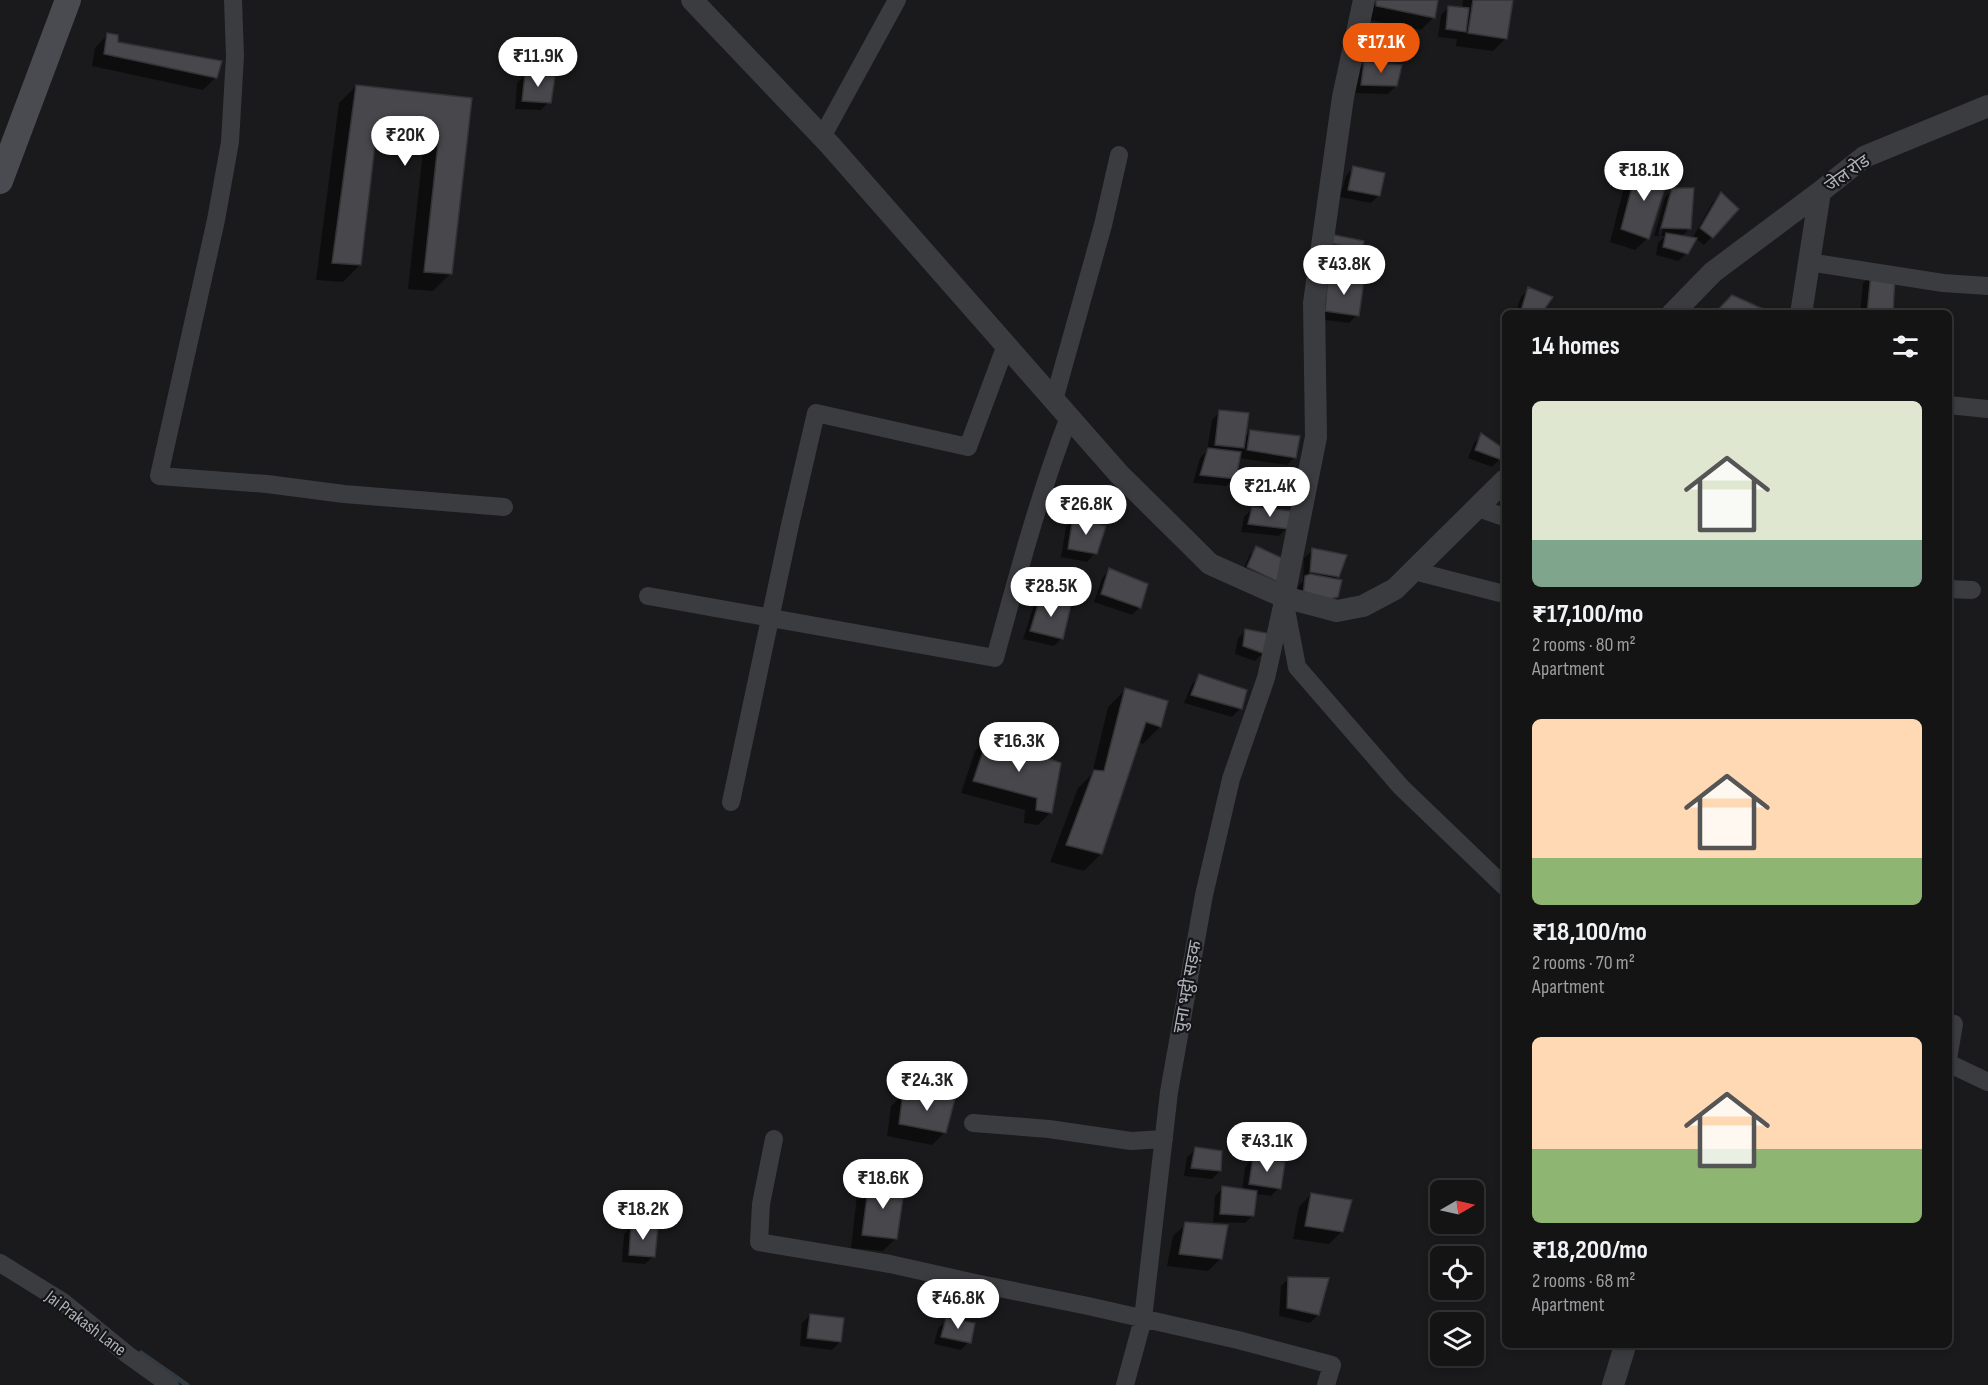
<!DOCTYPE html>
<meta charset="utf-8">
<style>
body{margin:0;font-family:"Sofia Sans Condensed","Noto Sans Devanagari",sans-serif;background:#1d1d1e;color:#f1f3f6;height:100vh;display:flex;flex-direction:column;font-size:22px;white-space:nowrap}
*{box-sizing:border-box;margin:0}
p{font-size:20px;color:#9d9ea0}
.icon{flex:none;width:33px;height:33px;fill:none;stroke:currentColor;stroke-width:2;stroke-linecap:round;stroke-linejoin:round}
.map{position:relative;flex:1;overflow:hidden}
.drawer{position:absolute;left:1502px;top:310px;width:450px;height:1038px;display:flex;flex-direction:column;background:#141415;border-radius:9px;box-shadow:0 3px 9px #0003,0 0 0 2px #333334}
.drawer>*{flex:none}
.needle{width:39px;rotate:81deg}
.controls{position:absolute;left:1430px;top:1180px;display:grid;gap:12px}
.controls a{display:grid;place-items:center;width:54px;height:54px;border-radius:9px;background:#141415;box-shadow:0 3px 9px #0003,0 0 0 2px #333334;font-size:30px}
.price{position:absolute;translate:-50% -51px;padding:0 14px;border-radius:21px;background:#fff;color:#222;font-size:20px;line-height:39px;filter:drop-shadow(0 2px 3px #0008)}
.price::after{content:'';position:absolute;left:50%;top:36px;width:18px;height:14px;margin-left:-9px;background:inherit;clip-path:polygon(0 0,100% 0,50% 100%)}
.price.selected{background:#ea580c;color:#fff}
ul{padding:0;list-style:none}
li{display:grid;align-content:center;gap:12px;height:318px;padding:0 30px}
li span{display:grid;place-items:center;height:186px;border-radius:9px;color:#555}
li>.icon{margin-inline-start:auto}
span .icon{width:108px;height:108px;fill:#fffc;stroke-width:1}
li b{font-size:26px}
h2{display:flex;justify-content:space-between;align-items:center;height:72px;padding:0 30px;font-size:26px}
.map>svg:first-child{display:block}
</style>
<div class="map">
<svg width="1988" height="1385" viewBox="0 0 1988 1385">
<rect width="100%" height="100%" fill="#1a1a1c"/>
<path fill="#0007" fill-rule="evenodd" d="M1367 0H1437L1434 17 1421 30 1364 19Z
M1463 0H1512L1506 38 1493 51 1456 46 1457 39 1438 37 1441 15 1449 7 1462 9Z
M107 35 116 43 216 77 203 90 92 66 95 48Z
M1364 64 1396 86 1388 94 1354 93 1356 72Z
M525 75 549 102 541 110 515 109 517 83Z
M356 86 470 99 450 274 433 291 408 289 423 151 373 145 360 265 343 282 316 280 339 103Z
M1354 167 1379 195 1371 203 1340 197 1346 176Z
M1638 170 1648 238 1635 250 1610 242 1625 183Z
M1673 189 1689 229 1681 237 1687 253 1678 261 1656 255 1658 243 1665 236H1654L1665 197ZM1669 195H1672L1661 236 1658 235Z
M1721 195 1712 237 1704 245 1693 237 1713 202Z
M1327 239 1361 249 1357 252 1327 246Z
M1871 275 1892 314H1860L1863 283Z
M1321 286 1357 315 1349 323 1317 319Z
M1529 289 1539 314H1515L1521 297Z
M1220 412 1244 438 1250 431 1295 457 1287 465 1238 458 1234 478 1226 486 1193 483 1200 458 1207 451 1212 420Z
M1482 435 1504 451 1500 459 1492 467 1468 458 1474 443Z
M1252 509 1287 528 1279 536 1241 532 1244 517Z
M1074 519 1095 553 1087 562 1061 557 1066 527Z
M1257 547 1277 581 1269 589 1240 576 1249 556Z
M1313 550 1338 576 1334 580 1336 596 1328 604H1296L1298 586 1303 581 1304 558Z
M1110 570 1140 607 1132 615 1094 602 1102 578Z
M1050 577 1080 601 1072 609 1069 608 1062 638 1054 646 1023 639 1034 605 1039 600 1042 585Z
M1246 630 1263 653 1255 661 1235 654 1238 638Z
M1200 676 1245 691 1240 709 1232 717 1184 703 1192 684Z
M1125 690 1160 727 1143 744 1138 742 1101 854 1084 871 1050 862 1078 788 1092 774 1108 707Z
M988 739 1051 812 1038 825 1024 823 1025 810 961 793 975 751Z
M904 1094 938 1100 943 1095 945 1132 932 1145 887 1136 891 1106Z
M1196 1149 1220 1171 1212 1179 1184 1176 1187 1157Z
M1253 1158 1279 1188 1271 1196 1255 1194 1253 1215 1245 1223 1213 1222 1215 1196 1223 1188 1242 1191 1245 1167Z
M870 1183 896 1238 883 1251 851 1248 857 1195Z
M1311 1194 1342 1231 1329 1244 1293 1239 1299 1207Z
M1186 1224 1221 1258 1208 1271 1167 1266 1173 1236Z
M632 1226 654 1256 645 1264 622 1262 624 1234Z
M1289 1278 1318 1315 1310 1323 1279 1316 1281 1286Z
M810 1315 840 1342 832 1350 800 1346 802 1323Z
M947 1320 969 1342 961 1350 934 1344 938 1328Z"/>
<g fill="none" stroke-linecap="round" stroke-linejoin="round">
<path stroke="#333a41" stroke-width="5" d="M141 1353 187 1385"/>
</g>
<path fill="#47474c" stroke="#343438" stroke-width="1.5" d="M1376 0H1438L1435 18 1376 6Z
M1473 0H1513L1507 39 1468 33Z
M1448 6 1469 8 1466 32 1446 29Z
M107 33 118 35V42L222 61 217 78 104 54Z
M1364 62 1402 65 1397 86 1361 85Z
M525 74 555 76 551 103 522 101Z
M356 85 472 98 452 274 424 272 439 134 377 127 361 265 332 263Z
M1353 166 1385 173 1380 196 1348 190Z
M1637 168 1669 175 1649 239 1621 229Z
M1672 188H1694L1691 229 1661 228Z
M1721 192 1739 209 1713 238 1700 228Z
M1666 233 1697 238 1688 254 1663 247Z
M1330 234 1364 241 1362 250 1330 243Z
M1871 273 1895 276 1893 314H1867Z
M1328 277 1364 280 1359 316 1325 311Z
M1528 287 1553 297 1541 314H1520Z
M1732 295 1763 309 1762 314H1714Z
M1219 410 1249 413 1244 448 1215 445Z
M1250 430 1300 436 1296 458 1247 450Z
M1481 433 1504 449V455L1502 460 1475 450Z
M1208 448 1241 452 1236 479 1200 475Z
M1252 507 1292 511 1288 529 1248 524Z
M1073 517 1106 526 1097 554 1068 549Z
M1256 546 1286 560 1278 582 1247 567Z
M1312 548 1347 555 1339 577 1310 572Z
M1109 568 1148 584 1141 608 1101 594Z
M1310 574 1342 580 1338 597 1330 599 1303 596 1305 576Z
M1049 575 1086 585 1082 602 1046 593Z
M1041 595 1071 605 1063 639 1030 631Z
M1245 629 1271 634 1265 654 1243 646Z
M1199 674 1247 690 1242 709 1191 695Z
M1125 688 1168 701 1161 727 1146 722 1102 854 1066 845 1094 770 1104 771Z
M988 737 1061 763 1052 813 1036 810 1037 798 973 781Z
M903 1092 941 1099 943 1093 956 1095 946 1133 899 1124Z
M1195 1147 1222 1151 1221 1171 1191 1168Z
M1253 1157 1285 1162 1281 1189 1249 1184Z
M869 1181 905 1184 897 1239 862 1235Z
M1222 1186 1257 1191 1254 1216 1220 1214Z
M1311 1193 1352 1200 1343 1232 1305 1226Z
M1185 1222 1228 1225 1222 1259 1179 1254Z
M631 1225 658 1226 655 1257 629 1255Z
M1288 1277 1329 1278 1319 1315 1287 1308Z
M810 1314 844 1318 841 1342 807 1338Z
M946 1318 975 1323 971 1343 941 1337Z"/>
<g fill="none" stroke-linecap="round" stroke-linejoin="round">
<path stroke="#3b3c40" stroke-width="18" d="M233 0 235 56 230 142 216 220 159 476 267 484 344 494 504 507
M822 137 897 0
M1809 262 1943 283 1988 286
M1054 400 1103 225 1119 155
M1948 405 1988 409
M1478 508 1504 517
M1414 571 1504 594
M1948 589 1972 590
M648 596 995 658C1017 577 1039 495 1069 417
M1285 604 1297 667 1401 787 1504 886
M731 802 790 525 816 413 968 447 1006 345
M1948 1023 1954 1024 1948 1059
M1948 1063 1988 1082
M973 1123 1049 1129 1131 1141 1164 1139
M774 1139 761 1204 759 1242 890 1264 975 1283 1088 1306 1238 1340 1332 1365 1326 1385
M0 1263 63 1302 128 1355 170 1385
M1125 1385 1143 1319 1169 1092 1204 895 1231 779 1266 678 1284 597"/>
<path stroke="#3b3c40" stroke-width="22" d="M692 0 830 145 1119 474 1210 564 1284 597 1337 611 1363 606 1395 589 1504 481
M1672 314 1713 272 1820 192
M1801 314 1820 192 1864 157 1988 106
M1284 597 1316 437 1314 303 1343 97 1364 0
M1613 1385 1625 1346"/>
<path stroke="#494b50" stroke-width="26" d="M0 181 68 0"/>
</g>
<g text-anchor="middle" stroke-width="4.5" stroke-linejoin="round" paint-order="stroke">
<g font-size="18" fill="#aeb1ba" stroke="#151517">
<text transform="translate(1847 173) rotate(-35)" y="6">जेल रोड</text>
<text transform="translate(1187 987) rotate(-80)" y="6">चुना भट्ठी सड़क</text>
<text transform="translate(86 1323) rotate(37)" y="6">Jai Prakash Lane</text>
</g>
</g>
</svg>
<div class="controls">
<a><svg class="needle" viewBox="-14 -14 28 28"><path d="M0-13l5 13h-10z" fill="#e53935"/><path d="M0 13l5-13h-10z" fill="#9d9ea0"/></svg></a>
<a><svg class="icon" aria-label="locate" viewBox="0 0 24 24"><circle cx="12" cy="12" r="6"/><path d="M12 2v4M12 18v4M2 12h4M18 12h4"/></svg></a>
<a><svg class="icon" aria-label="layers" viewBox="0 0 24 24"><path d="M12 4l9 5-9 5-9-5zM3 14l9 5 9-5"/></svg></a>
</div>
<b class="price selected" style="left:1381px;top:74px">₹17.1K</b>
<b class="price" style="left:538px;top:88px">₹11.9K</b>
<b class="price" style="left:405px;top:167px">₹20K</b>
<b class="price" style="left:1644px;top:202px">₹18.1K</b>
<b class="price" style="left:1344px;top:296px">₹43.8K</b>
<b class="price" style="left:1270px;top:518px">₹21.4K</b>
<b class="price" style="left:1086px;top:536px">₹26.8K</b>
<b class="price" style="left:1051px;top:618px">₹28.5K</b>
<b class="price" style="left:1019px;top:773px">₹16.3K</b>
<b class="price" style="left:927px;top:1112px">₹24.3K</b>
<b class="price" style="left:1267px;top:1173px">₹43.1K</b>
<b class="price" style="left:883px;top:1210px">₹18.6K</b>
<b class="price" style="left:643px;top:1241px">₹18.2K</b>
<b class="price" style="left:958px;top:1330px">₹46.8K</b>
<section class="drawer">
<h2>14 homes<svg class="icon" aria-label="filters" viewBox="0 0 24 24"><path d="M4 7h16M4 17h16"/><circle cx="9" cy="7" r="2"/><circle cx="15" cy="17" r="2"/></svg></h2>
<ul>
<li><span style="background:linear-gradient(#dfe7d0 75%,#7fa58c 0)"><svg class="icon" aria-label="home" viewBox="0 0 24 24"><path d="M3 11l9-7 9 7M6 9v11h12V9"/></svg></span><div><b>₹17,100/mo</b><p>2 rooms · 80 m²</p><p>Apartment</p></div></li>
<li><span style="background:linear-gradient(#ffd9b3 75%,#8fb573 0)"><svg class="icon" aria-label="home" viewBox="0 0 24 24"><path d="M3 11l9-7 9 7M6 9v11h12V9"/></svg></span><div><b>₹18,100/mo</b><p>2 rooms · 70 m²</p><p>Apartment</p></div></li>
<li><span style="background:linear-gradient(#ffd9b3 60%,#8fb573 0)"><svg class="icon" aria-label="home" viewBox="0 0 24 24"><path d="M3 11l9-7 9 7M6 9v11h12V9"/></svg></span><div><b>₹18,200/mo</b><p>2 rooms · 68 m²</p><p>Apartment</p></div></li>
</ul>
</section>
</div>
